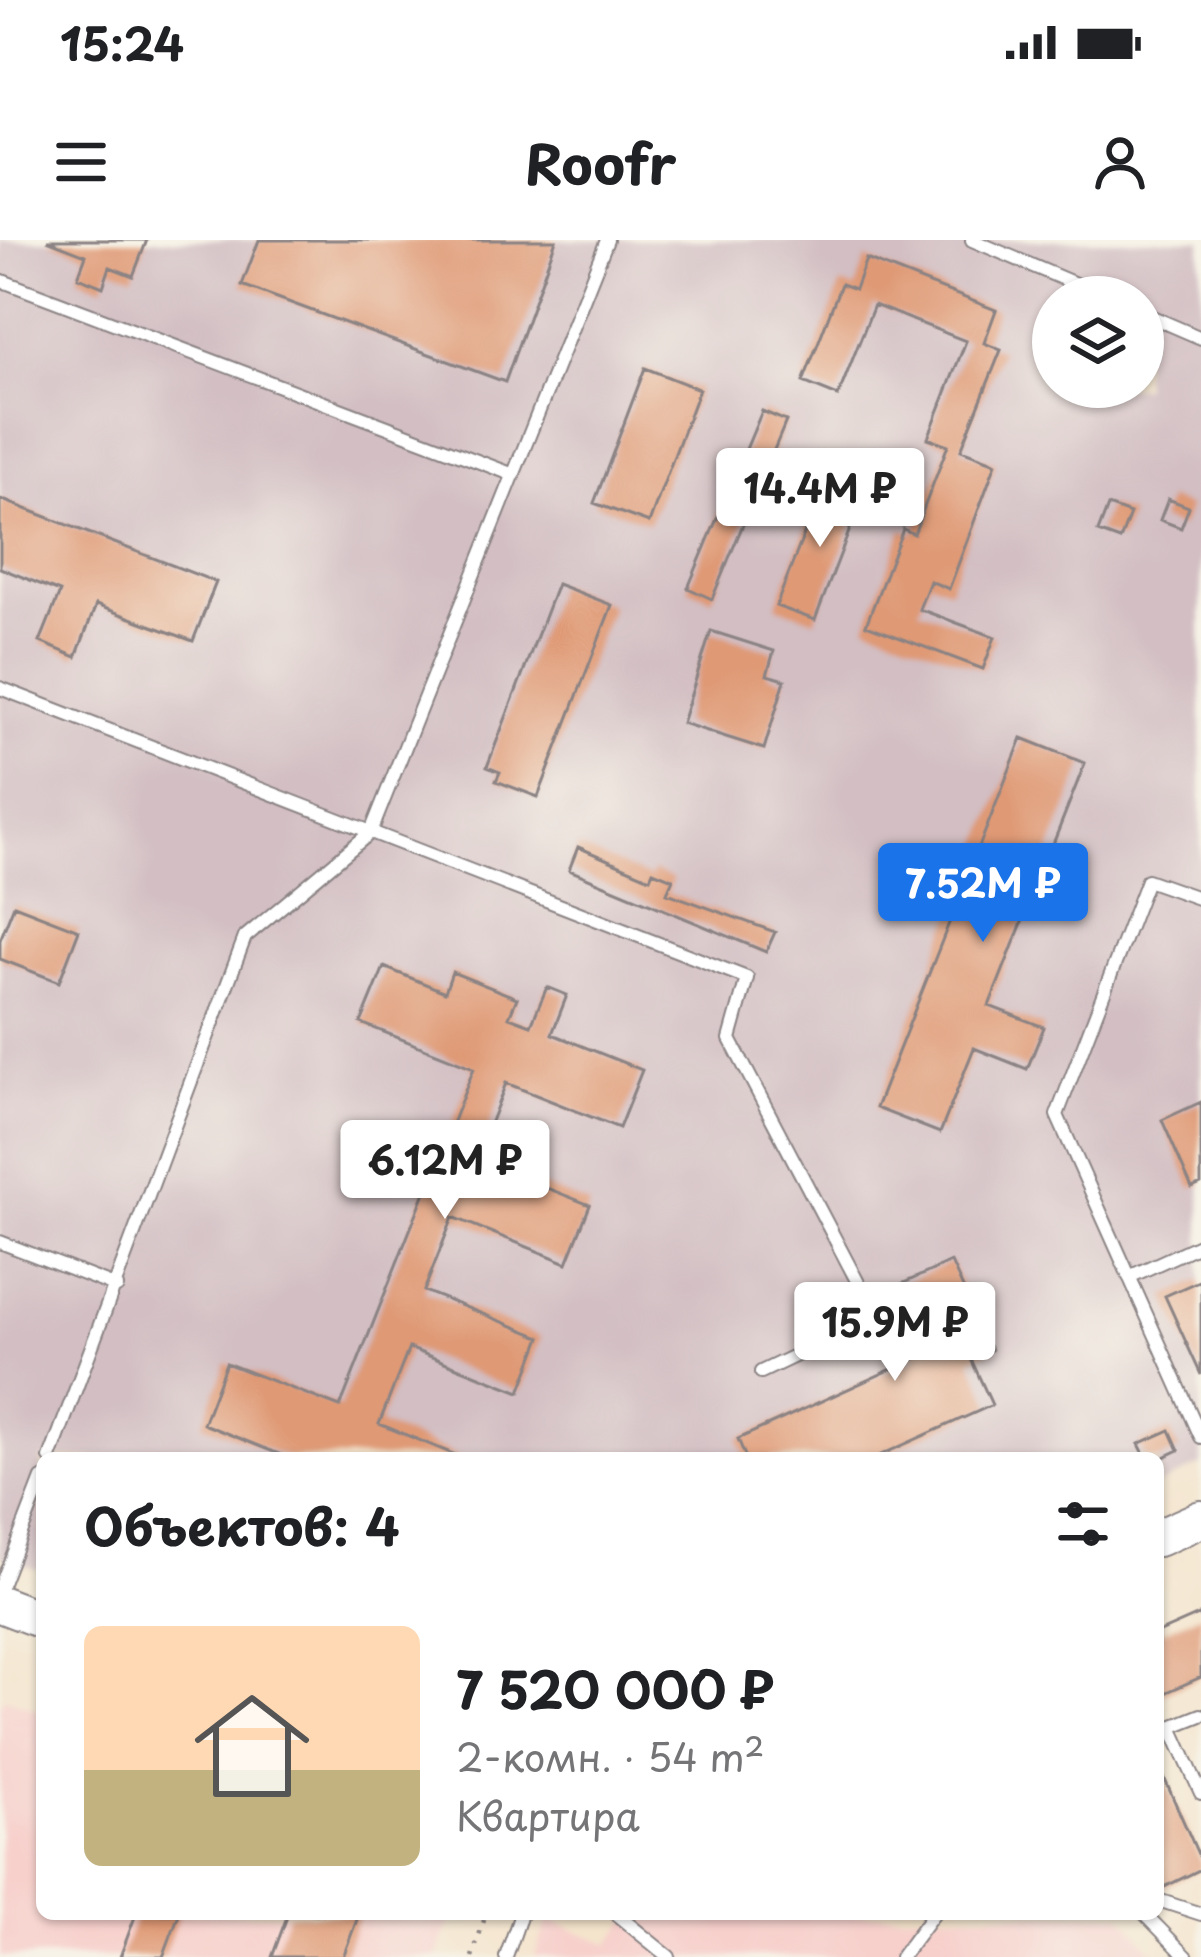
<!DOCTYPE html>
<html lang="ru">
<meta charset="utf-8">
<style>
body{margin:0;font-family:"Playpen Sans",sans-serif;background:#f2f2f2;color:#202124;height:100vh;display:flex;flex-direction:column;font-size:45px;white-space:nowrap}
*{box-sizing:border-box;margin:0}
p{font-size:39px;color:#757577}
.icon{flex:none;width:66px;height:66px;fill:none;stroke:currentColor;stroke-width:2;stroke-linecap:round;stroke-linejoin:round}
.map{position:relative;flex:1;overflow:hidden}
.sheet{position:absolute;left:36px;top:1212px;width:1128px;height:468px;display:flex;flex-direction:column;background:#fff;border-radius:18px;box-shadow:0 3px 9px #0004}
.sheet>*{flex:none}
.tools{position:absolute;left:1032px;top:36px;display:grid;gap:24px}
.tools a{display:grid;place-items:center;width:132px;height:132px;border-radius:50%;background:#fff;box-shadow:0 3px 9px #0004;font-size:60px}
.price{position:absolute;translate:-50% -102px;padding:0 27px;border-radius:12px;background:#fff;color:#222;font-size:39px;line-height:78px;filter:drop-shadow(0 3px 6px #0008)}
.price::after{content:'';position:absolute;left:50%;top:72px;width:36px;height:27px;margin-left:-18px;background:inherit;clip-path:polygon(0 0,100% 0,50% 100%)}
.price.active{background:#1a73e8;color:#fff}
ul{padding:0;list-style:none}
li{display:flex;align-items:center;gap:36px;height:300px;padding:0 48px}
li+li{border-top:3px solid #e0e0e0}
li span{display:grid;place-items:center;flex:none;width:336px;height:240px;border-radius:18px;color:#555}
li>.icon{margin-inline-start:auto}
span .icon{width:144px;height:144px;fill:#fffc;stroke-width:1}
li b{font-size:51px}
h2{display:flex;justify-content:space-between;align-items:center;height:144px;padding:0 48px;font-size:51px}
.status{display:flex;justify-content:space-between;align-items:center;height:84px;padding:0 60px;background:#fff;direction:ltr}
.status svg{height:33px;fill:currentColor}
header{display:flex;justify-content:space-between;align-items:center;height:156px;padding:0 48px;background:#fff;font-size:54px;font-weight:700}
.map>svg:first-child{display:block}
</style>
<div class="status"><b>15:24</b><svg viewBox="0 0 49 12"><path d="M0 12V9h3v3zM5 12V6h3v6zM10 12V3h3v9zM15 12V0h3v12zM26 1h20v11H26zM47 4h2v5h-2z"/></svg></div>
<header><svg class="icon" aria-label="menu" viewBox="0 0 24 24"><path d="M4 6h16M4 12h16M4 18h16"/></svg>Roofr<svg class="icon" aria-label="person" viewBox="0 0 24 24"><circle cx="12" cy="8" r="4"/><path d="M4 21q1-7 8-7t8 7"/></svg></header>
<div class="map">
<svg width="1201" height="1717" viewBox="0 0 1201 1717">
<rect width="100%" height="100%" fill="#f7f3e8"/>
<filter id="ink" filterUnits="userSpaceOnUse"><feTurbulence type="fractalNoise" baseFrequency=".00833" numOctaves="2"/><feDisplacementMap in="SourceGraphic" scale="24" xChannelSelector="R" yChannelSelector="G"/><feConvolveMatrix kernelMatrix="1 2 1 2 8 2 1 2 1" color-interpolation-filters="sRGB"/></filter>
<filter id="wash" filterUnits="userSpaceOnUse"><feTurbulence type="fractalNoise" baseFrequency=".004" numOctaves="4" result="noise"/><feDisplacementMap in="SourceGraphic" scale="48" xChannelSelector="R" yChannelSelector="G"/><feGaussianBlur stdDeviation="2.7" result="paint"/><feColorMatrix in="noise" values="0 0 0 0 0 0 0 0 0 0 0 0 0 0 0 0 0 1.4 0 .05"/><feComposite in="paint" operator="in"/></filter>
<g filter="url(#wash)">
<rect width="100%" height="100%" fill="#f4e4cc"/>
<path fill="#f7d0cc" d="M5 1457 42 1472V1674H453L437 1717H0V1468Z
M633 1674H1121L1157 1717H535L548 1680 609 1704Z"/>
<path fill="#d2bec3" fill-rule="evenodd" d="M0 0H1201V1225L1158 1245V1218H42V1331L0 1316ZM1053 57H1143V147H1053Z"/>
<g id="blocks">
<path fill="#df9974" d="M47 0H147L133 36 110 27 103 47 78 37 86 15Z
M259 0H556L505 142 242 45Z
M866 19 996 70 984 103 1001 110 961 210 996 223 949 349 930 341 919 369 995 397 983 429 866 385 903 289 914 294 948 205 928 198 966 101 874 65 838 156 803 142 841 44 855 49Z
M645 128 699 149 649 283 594 263Z
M762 171 786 181 712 359 688 348Z
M825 240 863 255 815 380 776 366Z
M0 259 216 342 193 401 96 365 76 417 40 402 60 352 0 328Z
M1168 259 1189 267 1181 288 1160 280Z
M1108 266 1130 274 1120 300 1098 292Z
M557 344 612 365 538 557 496 541 500 532 487 527Z
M711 391 774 411 767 435 785 440 764 509 682 483Z
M1022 498 1085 523 989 766 1044 787 1027 829 974 808 940 893 876 868Z
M578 607 650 638 653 631 673 639 667 653 775 692 766 712 569 630Z
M14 665 79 690 59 742 0 719V700Z
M384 727 445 752 452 732 517 758 509 777 531 785 547 747 567 755 552 794 642 830 619 888 506 843 476 920 590 965 567 1023 453 977 424 1051 541 1097 520 1152 409 1108 379 1184 463 1218H289L203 1184 226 1123 340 1167 474 828 361 783Z
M1201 862V944L1192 948 1162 880Z
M951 1022 991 1110 971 1119 992 1165 874 1218H746L738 1199 916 1118 886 1051Z
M1201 1040V1135L1165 1056Z
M1170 1190 1179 1210 1158 1220 1146 1218 1139 1204Z
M1201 1374V1437L1158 1456V1393Z
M1158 1524 1201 1621V1629L1158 1650Z
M136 1674H179L163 1717H120Z
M288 1674H359L343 1717H272Z"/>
</g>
</g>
<g filter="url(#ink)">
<use href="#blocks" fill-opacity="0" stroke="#8b8384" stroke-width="3"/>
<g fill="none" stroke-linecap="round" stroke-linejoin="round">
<g stroke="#8b8384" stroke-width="16">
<path id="lane" d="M972 0 1106 57
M0 40 514 235
M1143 73 1201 98
M0 448 747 738 730 799 876 1077 761 1132
M1201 659 1147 640 1057 875 1201 1197
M0 1002 117 1047
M1129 1037 1201 1004
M50 1218 245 697 371 592 607 0
M0 1348 42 1239
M1201 1475 1171 1487 1201 1553
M1158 1660 1201 1674
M616 1674 669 1717
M1145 1674 1187 1717
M506 1717 521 1674
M901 1717 933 1674"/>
</g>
<g stroke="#8b8384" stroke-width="40">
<path id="secondary" d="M1158 1298 1201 1279
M0 1364 42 1380"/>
</g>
<path stroke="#8b8384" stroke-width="4.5" stroke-dasharray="3 9" stroke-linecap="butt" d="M472 1717 486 1674"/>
<use href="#lane" stroke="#fff" stroke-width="12"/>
<use href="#secondary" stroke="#fff" stroke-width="36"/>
</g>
</g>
</svg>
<div class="tools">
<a><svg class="icon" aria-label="layers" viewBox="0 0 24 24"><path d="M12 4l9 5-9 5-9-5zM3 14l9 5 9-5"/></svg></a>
</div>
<b class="price" style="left:820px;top:310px">14.4M ₽</b>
<b class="price active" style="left:983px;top:705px">7.52M ₽</b>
<b class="price" style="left:445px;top:982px">6.12M ₽</b>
<b class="price" style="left:895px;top:1144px">15.9M ₽</b>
<section class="sheet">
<h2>Объектов: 4<svg class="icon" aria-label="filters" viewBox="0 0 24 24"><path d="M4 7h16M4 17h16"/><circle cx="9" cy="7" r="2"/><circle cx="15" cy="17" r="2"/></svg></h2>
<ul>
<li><span style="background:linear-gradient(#ffd9b3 60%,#c2b280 0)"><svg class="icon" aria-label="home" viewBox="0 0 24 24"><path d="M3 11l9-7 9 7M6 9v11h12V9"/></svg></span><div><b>7 520 000 ₽</b><p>2-комн. · 54 m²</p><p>Квартира</p></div></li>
</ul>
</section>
</div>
